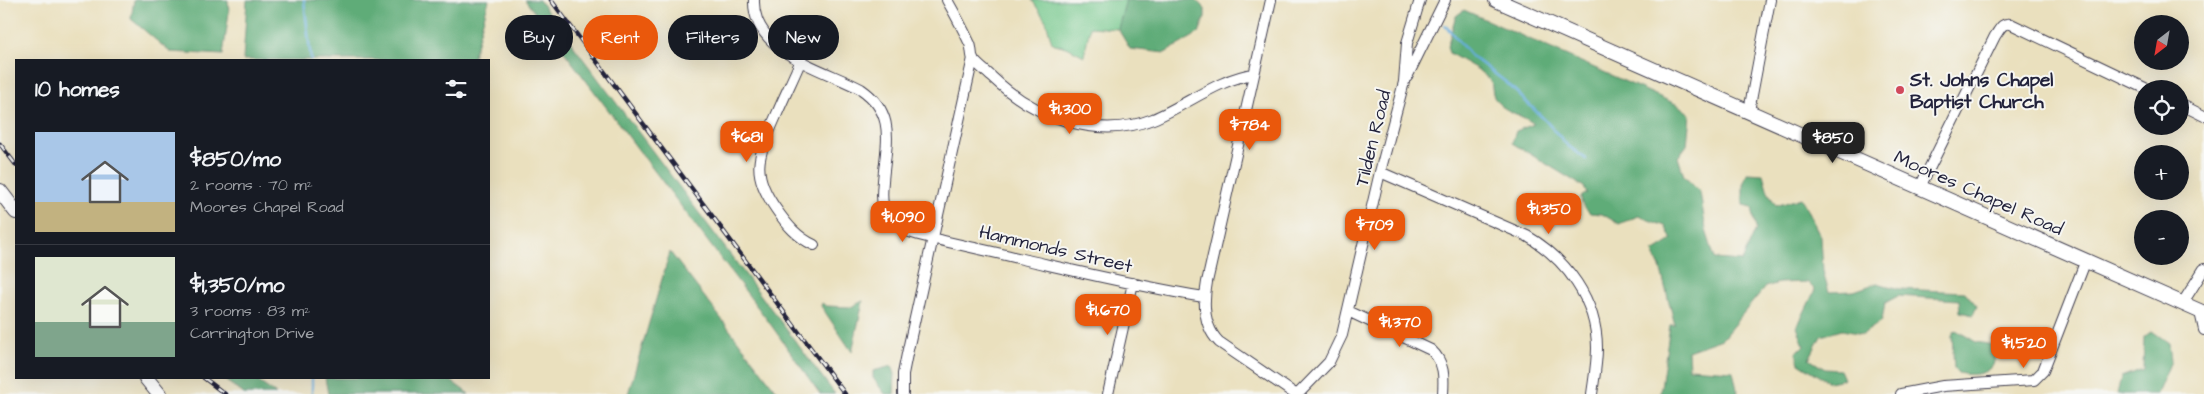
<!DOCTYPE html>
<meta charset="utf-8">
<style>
body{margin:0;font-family:"Architects Daughter",sans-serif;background:#242831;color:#f1f3f6;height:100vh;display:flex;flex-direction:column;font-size:19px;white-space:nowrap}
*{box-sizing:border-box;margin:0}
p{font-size:16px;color:#9ea1a6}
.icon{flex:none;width:28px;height:28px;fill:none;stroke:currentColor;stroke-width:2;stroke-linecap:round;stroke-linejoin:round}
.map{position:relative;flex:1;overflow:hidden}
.details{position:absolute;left:15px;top:59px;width:475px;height:320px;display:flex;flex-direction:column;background:#171b24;border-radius:0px;box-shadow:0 5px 20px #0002}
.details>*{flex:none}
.banner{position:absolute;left:505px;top:15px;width:475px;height:45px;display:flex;gap:10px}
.needle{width:32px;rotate:211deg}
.tools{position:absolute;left:2134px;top:15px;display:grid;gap:10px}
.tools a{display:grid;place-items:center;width:55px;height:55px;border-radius:50%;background:#171b24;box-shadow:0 5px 20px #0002;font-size:25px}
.price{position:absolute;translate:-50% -42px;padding:0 11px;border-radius:10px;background:#ea580c;color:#fff;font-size:16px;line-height:32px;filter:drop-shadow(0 1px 2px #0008)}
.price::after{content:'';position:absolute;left:50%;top:30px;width:15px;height:11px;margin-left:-8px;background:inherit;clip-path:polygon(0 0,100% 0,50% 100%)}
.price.on{background:#222;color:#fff}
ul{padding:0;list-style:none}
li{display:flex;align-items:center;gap:15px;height:125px;padding:0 20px}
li+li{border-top:1px solid #363941}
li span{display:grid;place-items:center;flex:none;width:140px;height:100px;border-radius:0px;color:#555}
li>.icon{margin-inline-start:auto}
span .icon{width:60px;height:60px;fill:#fffc;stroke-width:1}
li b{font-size:21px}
h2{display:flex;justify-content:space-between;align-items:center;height:60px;padding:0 20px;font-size:21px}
.chip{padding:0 18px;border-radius:22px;background:#171b24;box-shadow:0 5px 20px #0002;font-size:18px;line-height:45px}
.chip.on{background:#ea580c;color:#fff}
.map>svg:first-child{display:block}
</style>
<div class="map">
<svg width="2204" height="394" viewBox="0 0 2204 394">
<rect width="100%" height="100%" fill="#f6f6f2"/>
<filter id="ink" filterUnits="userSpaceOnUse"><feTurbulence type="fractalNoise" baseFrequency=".02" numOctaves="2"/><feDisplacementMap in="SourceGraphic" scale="10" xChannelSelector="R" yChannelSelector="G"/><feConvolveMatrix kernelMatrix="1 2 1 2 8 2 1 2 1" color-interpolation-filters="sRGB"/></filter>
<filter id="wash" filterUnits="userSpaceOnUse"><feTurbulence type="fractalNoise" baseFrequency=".0096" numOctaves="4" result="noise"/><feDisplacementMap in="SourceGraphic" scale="20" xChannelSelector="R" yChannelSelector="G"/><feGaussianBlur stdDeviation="1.12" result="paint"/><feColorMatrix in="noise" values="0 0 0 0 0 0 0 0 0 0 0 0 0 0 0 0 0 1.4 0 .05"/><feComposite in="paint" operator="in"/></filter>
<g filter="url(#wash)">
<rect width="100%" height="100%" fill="#eae0be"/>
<path fill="#74c88c" stroke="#4b7564" d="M1032 0H1126L1118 29 1090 27 1084 56 1069 48 1052 43 1046 21Z"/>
<path fill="#5fac78" stroke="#40675a" d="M134 0H228L229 12 223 55 170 52 131 19Z
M247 0H489L472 60H243Z
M525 0H539L835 394H820L771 325Z
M1126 0H1196L1205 9V17L1199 33 1165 53 1130 49 1118 29Z
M1464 10 1678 105 1690 114 1687 145 1678 157 1684 176 1700 192 1706 230 1715 259 1742 261 1756 229 1752 207 1743 205V185L1747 173 1763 174 1768 192 1776 206 1801 198 1821 237 1823 271 1829 292 1854 291 1877 283 1900 289 1965 292 1977 306 1973 315 1960 312 1959 300 1898 296 1885 303 1882 321 1863 334 1842 330 1821 336 1809 359 1825 369 1840 370 1844 379 1829 382 1799 363 1796 353 1804 345 1797 327 1815 290 1807 282 1779 283 1765 287 1722 339 1688 351 1689 368 1733 371 1738 394H1660L1670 325H1675L1660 267 1653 252 1672 240 1665 226 1638 216 1619 224 1602 214 1590 213 1582 204 1581 197 1587 193 1584 187 1512 143 1516 131 1534 124C1522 114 1501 112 1494 97 1492 92 1492 85 1491 81L1477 69 1449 53 1447 47 1456 16Z
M670 252 779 394H628Z
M863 301 852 352 821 306 822 303 826 306 851 307Z
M1956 330 1976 342 1994 345C2001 371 1979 378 1958 373L1954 368 1952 335Z
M2152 331 2169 343 2171 361 2157 394H2117L2121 377 2143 369 2144 337Z
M892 366 895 374 894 394H885L873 378V371Z
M222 378H253L276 394H244Z
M325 378H447L469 394H328Z"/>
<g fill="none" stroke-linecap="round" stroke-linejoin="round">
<path stroke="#67aede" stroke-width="2.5" d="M304 0 311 60
M1445 25 1470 55 1507 83 1545 120 1567 145 1586 159
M312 378V394"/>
</g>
</g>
<g filter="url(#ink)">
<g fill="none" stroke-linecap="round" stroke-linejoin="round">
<g stroke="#403e4f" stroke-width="12">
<path id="minor" d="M754 0C752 52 823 69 861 89 897 114 886 143 883 181 882 191 881 202 885 211 889 221 898 227 907 231 919 236 932 238 944 241 969 247 994 252 1018 258 1080 272 1142 287 1204 297
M947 0C955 14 963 29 970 44 972 48 971 55 973 59 977 65 987 72 992 77 1034 117 1097 141 1153 119 1185 106 1220 78 1254 74
M1271 0 1207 282C1203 303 1203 326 1219 342L1295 394
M801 60C793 79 784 97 776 116 759 155 749 171 776 209 787 225 797 237 814 245
M1407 77 1445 0
M2180 104 2204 116
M1749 111 1770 0
M1380 172 1527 236C1566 259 1597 300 1597 348 1597 363 1594 379 1592 394
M1920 187 1995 36C2000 29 2002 22 2011 24L2147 89
M2182 304 2204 269
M1348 311 1431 350C1445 363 1444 377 1443 394
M2200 312 2204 330
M903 394V374L907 354 973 58
M1108 394 1133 283
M1298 394 1329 362 1342 335 1380 172 1404 82 1407 43 1420 0
M1901 394 1943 386 2034 380 2043 371 2086 260"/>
</g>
<g stroke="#403e4f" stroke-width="16">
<path id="major" d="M1496 0 2204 313
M0 191 16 212
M146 378 159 394"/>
</g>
<use href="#minor" stroke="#fff" stroke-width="10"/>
<use href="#major" stroke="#fff" stroke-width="14"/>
<g stroke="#22223b" stroke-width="4.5">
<path id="rail" d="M551 0 845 394
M0 144 16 165
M204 378 225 394"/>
</g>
<use href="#rail" stroke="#f6f6f2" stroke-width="2.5" stroke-dasharray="8" stroke-linecap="butt"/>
</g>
</g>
<circle fill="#d1495b" stroke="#f6f6f2" stroke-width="2" cx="1900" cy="90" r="5"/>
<g text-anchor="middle" stroke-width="4" stroke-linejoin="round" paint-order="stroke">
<g font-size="19" font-weight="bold" fill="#22223b" stroke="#f6f6f2" text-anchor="start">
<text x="1910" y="86">St. Johns Chapel<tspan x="1910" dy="22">Baptist Church</tspan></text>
</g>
<g font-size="19" fill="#22223b" stroke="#f6f6f2">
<text transform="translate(1372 138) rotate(-76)" y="7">Tilden Road</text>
<text transform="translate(1979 192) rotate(24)" y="7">Moores Chapel Road</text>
<text transform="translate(1056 248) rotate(13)" y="7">Hammonds Street</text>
</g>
</g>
</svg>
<div class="tools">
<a><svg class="needle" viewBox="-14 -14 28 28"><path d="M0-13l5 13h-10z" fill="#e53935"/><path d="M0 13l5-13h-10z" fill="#9ea1a6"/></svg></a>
<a><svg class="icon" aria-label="locate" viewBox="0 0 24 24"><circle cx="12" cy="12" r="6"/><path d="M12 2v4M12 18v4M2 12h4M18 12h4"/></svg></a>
<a>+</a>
<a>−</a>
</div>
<b class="price" style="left:1070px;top:135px">$1,300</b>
<b class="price" style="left:1250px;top:151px">$784</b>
<b class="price" style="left:747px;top:163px">$681</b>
<b class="price on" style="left:1833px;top:164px">$850</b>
<b class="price" style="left:1549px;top:235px">$1,350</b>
<b class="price" style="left:903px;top:243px">$1,090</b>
<b class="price" style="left:1375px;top:251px">$709</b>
<b class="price" style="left:1108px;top:336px">$1,670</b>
<b class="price" style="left:1400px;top:348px">$1,370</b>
<b class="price" style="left:2024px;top:369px">$1,520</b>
<div class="banner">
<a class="chip">Buy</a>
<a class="chip on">Rent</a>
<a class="chip">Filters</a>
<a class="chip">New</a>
</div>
<section class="details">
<h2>10 homes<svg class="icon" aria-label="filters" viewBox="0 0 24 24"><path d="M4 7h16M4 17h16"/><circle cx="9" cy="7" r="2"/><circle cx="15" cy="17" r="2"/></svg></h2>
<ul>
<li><span style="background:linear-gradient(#a9c7e8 70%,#c2b280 0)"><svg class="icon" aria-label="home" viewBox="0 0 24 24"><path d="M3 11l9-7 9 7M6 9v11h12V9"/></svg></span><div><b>$850/mo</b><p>2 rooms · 70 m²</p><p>Moores Chapel Road</p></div></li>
<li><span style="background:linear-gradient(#dfe7d0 65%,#7fa58c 0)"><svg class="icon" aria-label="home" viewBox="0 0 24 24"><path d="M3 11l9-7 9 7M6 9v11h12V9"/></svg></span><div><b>$1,350/mo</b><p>3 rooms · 83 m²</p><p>Carrington Drive</p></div></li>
</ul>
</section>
</div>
